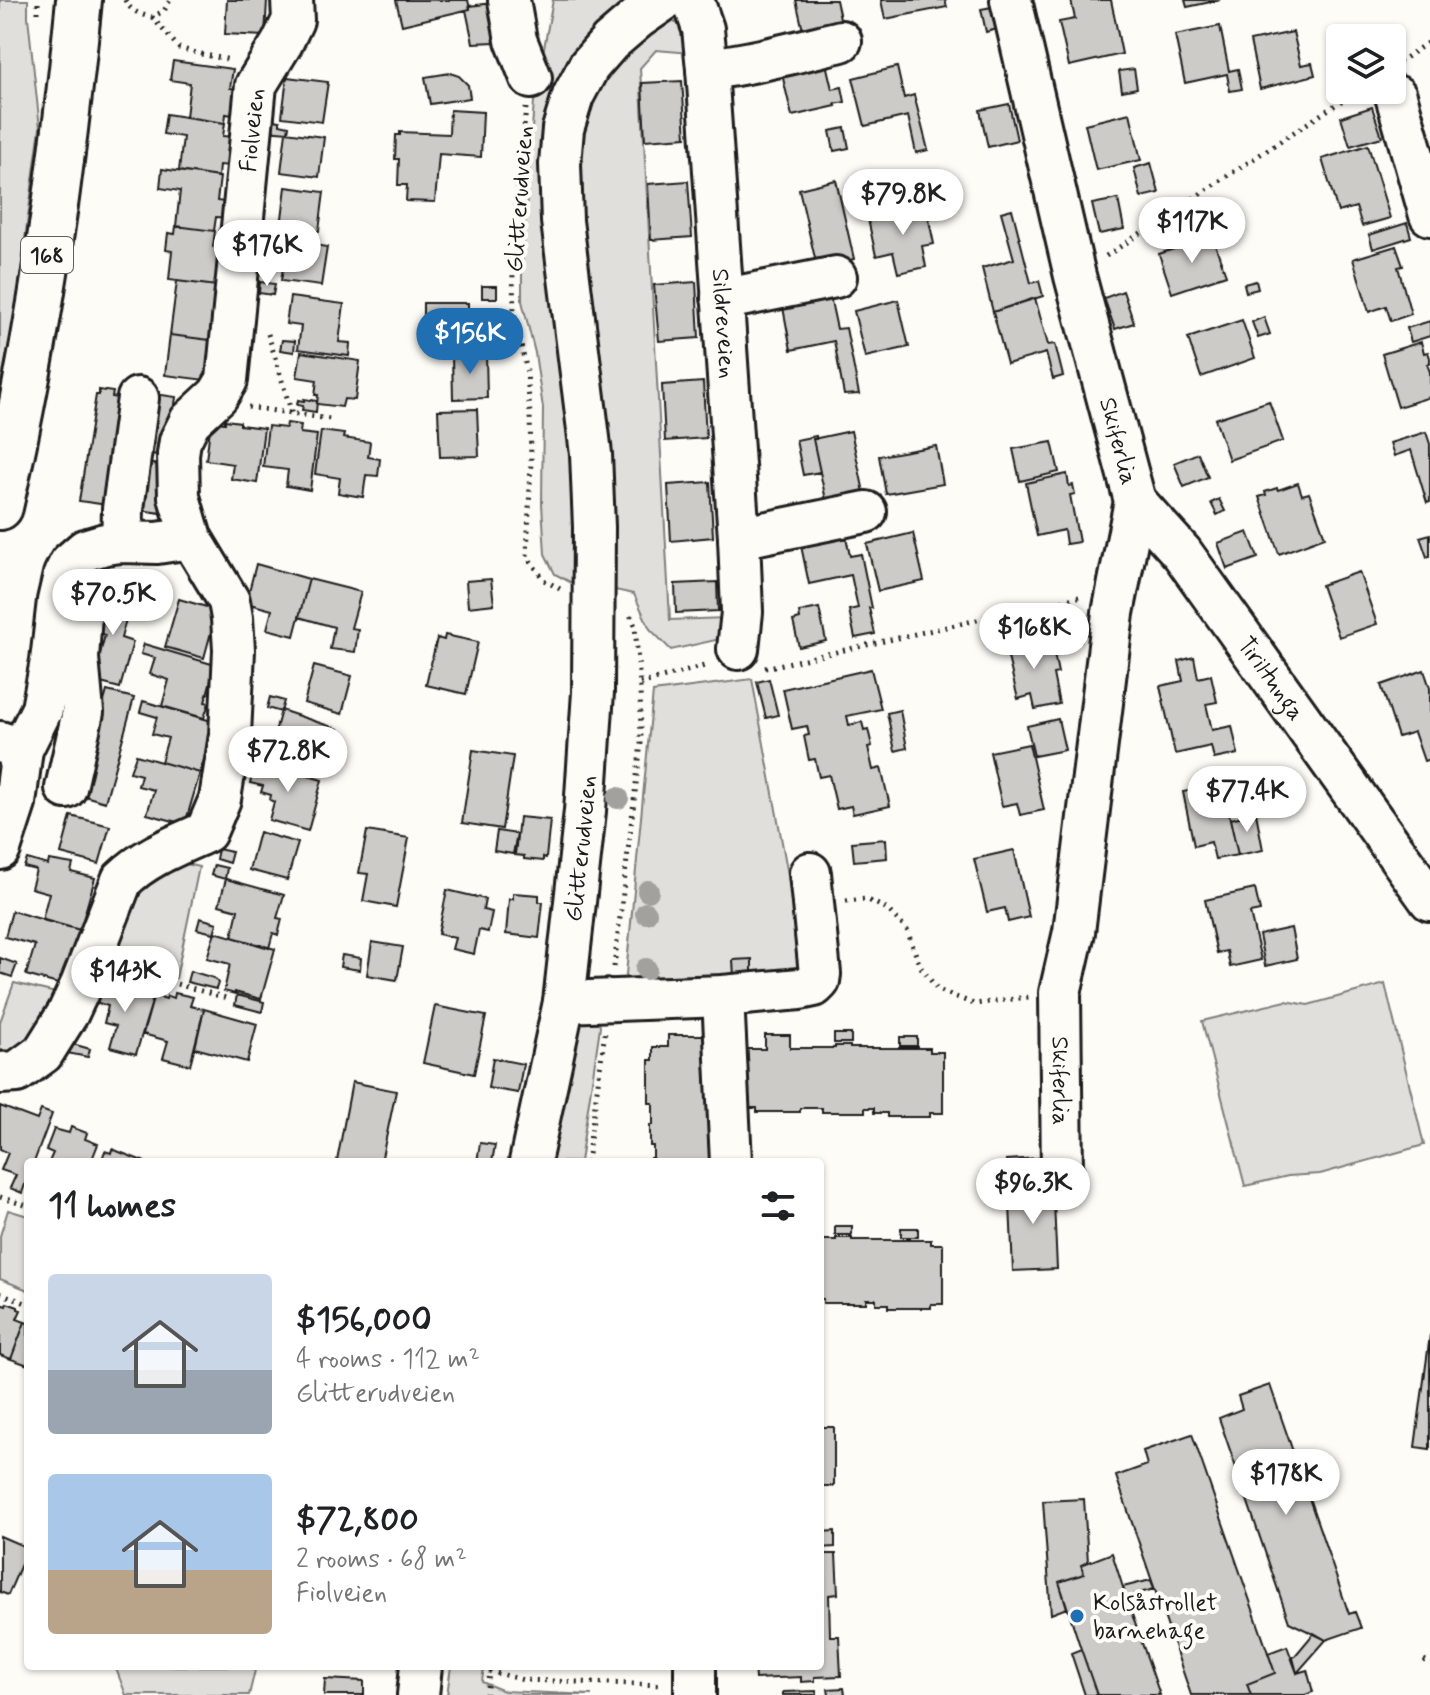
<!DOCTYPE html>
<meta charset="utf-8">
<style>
body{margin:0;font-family:Mynerve,sans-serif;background:#f2f2f2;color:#202124;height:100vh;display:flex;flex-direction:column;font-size:30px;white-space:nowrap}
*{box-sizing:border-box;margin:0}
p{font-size:26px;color:#757577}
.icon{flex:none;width:44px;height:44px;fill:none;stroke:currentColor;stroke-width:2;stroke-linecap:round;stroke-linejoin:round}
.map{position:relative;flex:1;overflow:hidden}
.details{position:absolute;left:24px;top:1158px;width:800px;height:512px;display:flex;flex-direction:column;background:#fff;border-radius:8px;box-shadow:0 2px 6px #0004}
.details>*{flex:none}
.buttons{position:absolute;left:1326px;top:24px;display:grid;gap:16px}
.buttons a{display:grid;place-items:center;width:80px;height:80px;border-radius:8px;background:#fff;box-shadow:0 2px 6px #0004;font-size:40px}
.price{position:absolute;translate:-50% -68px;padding:0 18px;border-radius:28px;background:#fff;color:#222;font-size:26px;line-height:52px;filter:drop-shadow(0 2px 4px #0008)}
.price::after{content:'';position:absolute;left:50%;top:48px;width:24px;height:18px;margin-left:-12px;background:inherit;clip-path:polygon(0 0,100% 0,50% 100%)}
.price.selected{background:#1f6fb2;color:#fff}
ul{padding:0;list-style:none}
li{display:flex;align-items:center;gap:24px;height:200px;padding:0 24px}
li span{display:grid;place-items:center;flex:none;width:224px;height:160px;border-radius:8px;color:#555}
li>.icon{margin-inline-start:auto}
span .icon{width:96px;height:96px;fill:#fffc;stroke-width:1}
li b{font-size:34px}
h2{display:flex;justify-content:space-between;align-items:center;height:96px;padding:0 24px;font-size:34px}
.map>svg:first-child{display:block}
</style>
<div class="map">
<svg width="1430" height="1695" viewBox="0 0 1430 1695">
<rect width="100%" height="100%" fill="#fdfcf7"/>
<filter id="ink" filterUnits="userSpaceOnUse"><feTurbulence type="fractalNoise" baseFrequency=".0125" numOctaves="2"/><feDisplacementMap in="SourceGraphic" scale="16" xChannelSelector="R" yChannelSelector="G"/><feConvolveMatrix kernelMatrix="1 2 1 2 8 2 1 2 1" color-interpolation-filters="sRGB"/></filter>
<g filter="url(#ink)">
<path fill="#e0dfdb" stroke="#7e7e7c" stroke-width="2" d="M0 0H28V17L40 128 15 314 0 388Z
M553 0H625L585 40 566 69 570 390 579 577 570 582 555 574 545 554 542 504 543 408 535 353 522 301V267L534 101Z
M669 19 688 29 691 53 656 50 640 68 670 620 726 618 716 640 671 650 650 629 634 594 615 590 595 319 581 238 575 172 584 115 616 57Z
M752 679 804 962 778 980 625 985 653 692Z
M178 862 199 867 176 978 107 957 133 884Z
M14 983 60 994 21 1056 0 1049V1022Z
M1385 984 1424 1145 1320 1174 1288 1176 1245 1186 1202 1021 1286 1001 1308 1005Z
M597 1012 600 1027 580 1162H546L578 1022Z
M8 1210 28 1216V1290L0 1279V1236Z
M115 1666H256L249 1695H126Z
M451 1666H484L482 1682 504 1691 592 1695H447Z"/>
<path fill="#cccbc8" stroke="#1c1c1c" stroke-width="2" d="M227 0H267L265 36 225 34Z
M396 0H468L470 9 402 25Z
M796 0H836L842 27 804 35Z
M881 0H945L947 7 885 19Z
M1071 0H1111L1122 54 1069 66 1059 22 1075 19Z
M1185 0H1220L1187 7Z
M493 3 495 42 473 43 466 10 470 9V6Z
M992 7 997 29 986 32 981 9Z
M1220 26 1229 71 1238 69 1242 89 1230 91 1227 74 1185 83 1175 35Z
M1293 32 1301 65 1312 63 1315 75 1260 89 1250 41Z
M825 59 832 89 842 87 845 102 835 104 836 106 792 116 781 70Z
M173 61 233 69 230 88 242 90 239 116 226 114 225 123 186 117 190 83 170 80Z
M897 67 904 98 914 95 928 150 916 153 908 116 865 126 853 78Z
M1134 69 1137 88 1122 91 1119 71Z
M450 73 459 76 468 85 470 98 430 104 425 77Z
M287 77 328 82 322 122 282 117Z
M682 81 686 137 645 140 642 83Z
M1009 104 1017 140 988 147 980 110Z
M1372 107 1382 137 1350 146 1341 117Z
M450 110 483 112 481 157 439 154 435 202 406 201 407 185H398L399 159H395L396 135H400V132L449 134Z
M1130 113 1141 160 1096 170 1085 124Z
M166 114 225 123 223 136 235 137 231 166 219 165 218 177 179 171 183 137 163 134Z
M266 119 280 121V124L289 126 288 132 265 130Z
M845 128 849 148 834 151 830 131Z
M286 132 324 137 319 177 281 172Z
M1368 145 1390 218 1362 226 1356 207 1338 212 1322 159Z
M1151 163 1159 193 1141 197 1134 168Z
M162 169 220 177 217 201 232 203 230 218 216 217 214 231 176 226 180 191 160 188Z
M836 180 854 259 817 267 799 189Z
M688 181 692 237 651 240 648 184Z
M286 187 324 192 319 231 281 226Z
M1118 199 1124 229 1099 234 1092 204Z
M926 206 934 244 922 246 926 267 898 273 893 252 876 256 868 219Z
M1012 209 1031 283 1039 281 1043 296 993 312 982 268 1014 259 1001 212Z
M1407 223 1411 237 1373 249 1369 235Z
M176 226 215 231 213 247 219 248 218 257H221L217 286 169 280 172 251 166 250 168 233 175 234Z
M1212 236 1226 275 1172 293 1159 254Z
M287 241 327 247 321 286 281 281Z
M1396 246 1403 266 1398 267 1411 314 1391 321 1386 306 1369 312 1353 259Z
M177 281 217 286 210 340 170 335Z
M1256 281 1258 289 1246 292 1244 284Z
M260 282 275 284 273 295 259 293Z
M696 282 699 338 659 341 654 285Z
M482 286H497V298H482Z
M1123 291 1134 323 1115 329 1104 298Z
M829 292 837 329 846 328 859 394 844 395 834 341 791 350 782 302Z
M290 297 344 304 339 342 350 343 349 356 298 349 301 326 286 324Z
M1035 298 1048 345 1055 344 1063 376 1053 379 1046 353 1007 364 993 312Z
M898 300 909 347 865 357 854 311Z
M423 303H468V322H479V345H468V350H423Z
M1264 317 1270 334 1258 338 1252 322Z
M1242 320 1255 358 1201 377 1188 338Z
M1430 321V336L1411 342 1407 328Z
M170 335 210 340 205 380 165 375Z
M282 340 295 341 294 352 280 350Z
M1421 342 1424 353 1428 352 1430 358V363L1427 364 1430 372V397L1398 407 1382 354Z
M301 352 360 361 355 400 344 399 342 407 317 404 318 395H315L317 380 297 377Z
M486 354 487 398 453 399 452 355Z
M703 382 706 438 665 441 662 385Z
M99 390 113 392 112 397 124 399 108 505 79 501 96 395H99Z
M148 393 176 397 168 456 140 453Z
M304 399 317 401 316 412 302 410 303 406 297 405 298 400 304 401Z
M1269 401 1283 441 1229 460 1215 419Z
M477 409 479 456 440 457 438 410Z
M225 420 240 422V425L264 428 257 483 231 479 233 464 206 460 211 421 225 423Z
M287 423 301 425 300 433 317 435 310 490 286 486 288 470 263 467 268 426 286 428Z
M321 431 344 434 343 438 370 442 368 457 380 459 378 476 366 475 363 497 338 493 340 478 315 474Z
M851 431 865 497 827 505 813 439Z
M1426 432 1430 444V502L1427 503 1411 450 1394 456 1390 443Z
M816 436V439H813L820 472 803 475 796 440Z
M1052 442 1059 472 1020 481 1013 449Z
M936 446 943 484 886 494 879 456Z
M1198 453 1208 477 1184 487 1174 463Z
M139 462 167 466 161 513 133 509Z
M1067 474 1069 486 1073 485 1075 494 1070 495 1079 542 1066 544 1064 530 1037 536 1026 483Z
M710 482 713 537 671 541 668 485Z
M1298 483 1302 495 1309 493 1325 537 1279 554 1259 497 1266 495 1265 492 1277 488 1278 490Z
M1219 499 1225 511 1217 515 1211 503Z
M844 527 850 556 861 554 872 608H869L875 634 855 638 849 610 858 608 851 575 809 584 799 536Z
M1248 532 1258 558 1227 569 1218 543Z
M913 533 924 581 878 591 867 544Z
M1430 534V556L1427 557 1420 537Z
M256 564 309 579 294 636 267 629 272 610 246 603Z
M1359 572 1377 624 1339 637 1321 585Z
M309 579 361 592 351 628 358 629 355 652 330 649 334 627 299 617Z
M491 579 494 604 468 607 466 581Z
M717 582 718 611 676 613 675 584Z
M106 586 133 593 121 638 133 642 120 688 93 681 105 635 94 632Z
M179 599 217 610 204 658 165 647Z
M819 608 826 641 799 647 793 621 800 619 799 612Z
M1073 610 1081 641 1048 648 1041 617Z
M445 635 478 642 466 694 426 685 437 638 444 640Z
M1045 636 1048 650 1053 648 1058 673 1053 674 1059 704 1035 709 1032 695 1018 699 1005 645Z
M144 644 215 665 205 702 209 703 204 718 162 706 169 680 150 674 155 658 141 654Z
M1194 657 1198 678 1211 675 1217 702 1206 704 1212 730 1232 726 1238 754 1214 759 1211 746 1175 754 1160 686 1183 681 1179 661Z
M314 666 352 676 342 714 304 703Z
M871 669 881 709 847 716 849 725 862 722 864 730 868 729 872 746 868 747 873 770 881 768 890 806 853 814 851 806 837 809 829 775 819 777 815 759 809 760 804 736 809 735 807 726 792 729 783 689Z
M1424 670 1430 688V759L1424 761 1414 732 1398 737 1381 685Z
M769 679 778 715 766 718 757 682Z
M107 691 134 698 105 802 78 794Z
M270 697 284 701 281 712 267 708Z
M143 701 215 722 200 773 161 762 168 738 152 734 157 717 140 712Z
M281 710 338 729 327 766 289 755 293 742 274 736Z
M900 710 907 748 895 751 887 713Z
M1058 719 1065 750 1034 756 1027 726Z
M1029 744 1044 810 1020 815 1017 803 1002 806 990 752Z
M255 750 276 755 273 766 252 760Z
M473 750 513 756 502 829 462 823Z
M136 755 200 773 185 824 147 814 154 790 138 786 141 775 130 772Z
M256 761 322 780 308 831 269 820 274 802 270 800 271 795 261 792 263 786 250 783Z
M1234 782 1239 803 1227 805 1238 855 1215 859 1211 842 1194 846 1183 792Z
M1256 813 1263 850 1238 855 1230 819Z
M71 816 110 826 99 864 61 854Z
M519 817 550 820 546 858 543 857V861L524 859V856L515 855Z
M367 831 409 838 396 907 363 901 368 874 359 873Z
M497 831 517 834 513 854 494 851Z
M259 832 298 843 287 880 249 870Z
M886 839 887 858 854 861 852 842Z
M218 849 232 852 229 863 216 859Z
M1014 850 1029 917 1008 922 1005 908 987 912 974 859Z
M27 859 48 865 49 860 73 864 71 872 95 878 80 930 42 920 49 893 31 888 36 870 24 867Z
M214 865 227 868 225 879 211 875Z
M226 879 284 895 277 918 282 919 278 935 273 933 269 948 232 937 238 910 219 905Z
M1255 889 1260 911 1250 913 1261 960 1230 967 1227 951 1217 953 1205 900Z
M447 890 485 899 483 910 492 912 488 932 479 930 474 954 452 949 455 938 438 934Z
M513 893 539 895V902H543L539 938 506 934 509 899H513Z
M12 911 80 930 65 986 26 975 35 945 5 937Z
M200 918 217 923 214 933 197 929Z
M1291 928 1297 959 1265 966 1259 935Z
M215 932 275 949 261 999 235 992V994L224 991 230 964 207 958Z
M372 942 403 947 397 980 367 975Z
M342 955 361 958 360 970 340 967Z
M0 958 17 964 12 977 0 973Z
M752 959V976H734L733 960Z
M190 971 214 978 218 983 216 989 187 982Z
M101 981 154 995 136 1054 110 1047 116 1026 104 1023 108 1006 95 1002Z
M175 993 193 997 190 1006 204 1009 190 1065 163 1058 168 1041 143 1034 154 995 166 999 167 996 174 998Z
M237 995 264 1002 262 1012 235 1005Z
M435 1006 486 1016 474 1074 423 1063Z
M204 1009 257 1024 247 1062 195 1048Z
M834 1034H851V1043H834Z
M668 1035H712L713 1162H650V1158H653V1146H650V1125H653V1103H649V1060H653V1047H668Z
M765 1035H790V1048H835V1046H850V1048H930V1052H943V1113H930V1117H887V1113H874V1108H865V1112H822V1108H800V1112H757V1108H743V1049H765Z
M900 1037H917V1046H900Z
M69 1043 90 1049 88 1057 67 1053Z
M493 1058 523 1064 518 1093 488 1088Z
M352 1082 396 1091 381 1162 337 1161Z
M0 1106 37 1120 41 1110 52 1114 34 1162H28V1176L22 1193 10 1188 16 1175 1 1170 8 1153 0 1149Z
M71 1127 87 1133 85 1139 98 1144 91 1162H49L53 1153 46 1150 54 1129 69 1133Z
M480 1143 495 1145 492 1162H477Z
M112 1149 145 1162H101L105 1151 111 1153Z
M1038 1158 1039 1180 1008 1182 1006 1160Z
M1053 1180 1057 1269 1013 1271 1009 1182Z
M835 1226H852V1235H835Z
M901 1228H918V1237H901Z
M836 1238H852V1240H931V1244H943V1304H931V1308H888V1304H876V1299H866V1303H823V1299H820V1240H836Z
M7 1303 18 1307V1309L21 1310 17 1319 25 1322 11 1359 0 1355V1304L6 1306Z
M25 1322 28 1323V1365L11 1359Z
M1430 1335V1449L1415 1447Z
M1270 1385 1349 1614 1355 1612 1361 1628 1326 1640 1289 1622 1219 1418 1242 1409 1238 1396Z
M820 1427H834V1486H822V1490H820Z
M1192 1434 1275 1673 1247 1684 1251 1695H1191L1116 1476 1147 1465 1143 1451Z
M1084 1499 1088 1562 1081 1565 1084 1574 1059 1582 1067 1608 1051 1614 1043 1501Z
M835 1531V1547L820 1548V1532Z
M0 1536 28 1548 8 1595 0 1592Z
M1112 1553 1126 1597 1160 1695H1097L1081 1649 1059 1582 1084 1574 1081 1565Z
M820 1554H836L838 1594 829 1595 830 1636H839L841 1676 815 1677V1681L801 1682V1677L755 1679 754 1666H820Z
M1151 1580 1154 1589 1126 1597 1123 1587Z
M1314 1633 1326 1640 1297 1673 1293 1658Z
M1287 1646 1297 1673 1307 1670 1313 1692 1305 1695H1251L1247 1684 1275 1673 1268 1653Z
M1081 1649 1097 1695H1085L1071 1653Z
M325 1679 364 1681V1695H324Z
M844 1688 845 1695H829L828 1689Z
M817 1691V1695H783V1692Z"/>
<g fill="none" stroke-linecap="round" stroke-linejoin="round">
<g stroke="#1c1c1c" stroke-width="46">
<g id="minor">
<path d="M509 0 516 40 531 78"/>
<path id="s1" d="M693 0 703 29 707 69 739 538 742 612 738 649"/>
<path id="s2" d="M1011 0 1075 276 1135 501 1113 613 1074 932 1060 993 1062 1173"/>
<path d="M707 69C752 64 796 52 841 41"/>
<path d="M1396 96 1430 215"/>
<path d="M722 298 741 296 836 277"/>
<path id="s3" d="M1135 501 1182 553 1430 900"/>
<path d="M739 538 866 512"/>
<path d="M122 542 123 509 138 398"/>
<path d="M0 742 22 749 15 803 0 849"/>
<path d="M22 749 42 709 51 661 58 601 64 575 70 563 85 550 105 544 122 542 157 543 191 538"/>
<path d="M66 788 83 712 78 658 81 614"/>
<path d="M723 996 731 1162"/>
<path d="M564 1002 723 996 800 989 814 986 819 981 820 974 810 873"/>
<path id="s4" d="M0 1073 17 1072 43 1053 68 1013 81 985 122 880C145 857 177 845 206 832L220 799 230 735 234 650 232 618 229 601 191 538 179 497 178 454 180 441 190 421 218 395 227 380 256 85 282 43 293 20 292 0"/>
<path id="s5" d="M530 1162 564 1002 585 811 593 692 594 527 591 454 562 221 560 164 563 129 573 96 589 66 610 42 638 18 664 0"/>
<path d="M418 1695 421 1666"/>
<path d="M695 1695V1666"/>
</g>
</g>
<g stroke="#1c1c1c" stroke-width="50">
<path id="major" d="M0 507C38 341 63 170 79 0"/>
</g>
<path stroke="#1c1c1c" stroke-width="5" stroke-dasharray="2 6" stroke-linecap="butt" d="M125 0C130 11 141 15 152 17L164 11 170 0
M38 13V0
M152 17 179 48 205 55 231 60
M1399 62 1430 41
M526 108 512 245 514 314 527 372 530 415 531 460 527 556 544 580 560 589
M1106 256 1358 90
M268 334 292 414
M248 407 330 419
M765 668 1083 596
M640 684 708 665
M846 901 866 899 887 909 907 930 920 966 938 990 974 1004 1029 997
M614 967 641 743 640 684 635 626 629 612
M123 969 230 999
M587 1162 605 1032
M0 1197 28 1206
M0 1293 28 1304
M1424 1660 1430 1663
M489 1671 523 1680 663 1685
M486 1695 490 1666"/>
<use href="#minor" stroke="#fdfcf7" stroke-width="40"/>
<use href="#major" stroke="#fdfcf7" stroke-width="44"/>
</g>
<g fill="#a2a19e">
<circle cx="618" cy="798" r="11"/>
<circle cx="648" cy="891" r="11"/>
<circle cx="646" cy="913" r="11"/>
<circle cx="646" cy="969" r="11"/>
</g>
</g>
<circle fill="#1f6fb2" stroke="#fdfcf7" stroke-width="3" cx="1077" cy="1616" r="8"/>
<g text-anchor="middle" stroke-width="8" stroke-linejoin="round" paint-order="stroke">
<rect fill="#fdfcf7" stroke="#605f5e" stroke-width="2" x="21" y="237" width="52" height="36" rx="6"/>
<g font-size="22" font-weight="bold" fill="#1c1c1c">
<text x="47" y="263">168</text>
</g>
<g font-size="24" fill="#1c1c1c" stroke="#fdfcf7">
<text dy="8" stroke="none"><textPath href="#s4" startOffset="1074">Fiolveien</textPath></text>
<text transform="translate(519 199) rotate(-86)" y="8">Glitterudveien</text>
<text dy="8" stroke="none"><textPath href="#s1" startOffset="326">Sildreveien</textPath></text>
<text dy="8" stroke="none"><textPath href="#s2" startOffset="454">Skiferlia</textPath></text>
<text dy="8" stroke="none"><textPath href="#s3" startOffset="224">Tiriltunga</textPath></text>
<text dy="8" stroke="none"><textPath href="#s5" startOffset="318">Glitterudveien</textPath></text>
<text dy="8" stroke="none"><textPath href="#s2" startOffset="1102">Skiferlia</textPath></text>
</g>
<g font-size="24" fill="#1c1c1c" stroke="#fdfcf7" text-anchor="start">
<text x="1093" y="1610">Kolsåstrollet<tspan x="1093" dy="28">barnehage</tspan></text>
</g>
</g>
</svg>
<div class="buttons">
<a><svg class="icon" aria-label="layers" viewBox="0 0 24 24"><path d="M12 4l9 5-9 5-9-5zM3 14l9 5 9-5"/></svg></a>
</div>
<b class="price" style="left:903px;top:237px">$79.8K</b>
<b class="price" style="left:1192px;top:265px">$117K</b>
<b class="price" style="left:267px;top:288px">$176K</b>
<b class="price selected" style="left:470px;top:376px">$156K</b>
<b class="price" style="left:113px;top:637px">$70.5K</b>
<b class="price" style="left:1034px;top:671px">$168K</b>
<b class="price" style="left:288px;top:794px">$72.8K</b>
<b class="price" style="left:1247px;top:834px">$77.4K</b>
<b class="price" style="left:125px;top:1014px">$143K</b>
<b class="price" style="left:1033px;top:1226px">$96.3K</b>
<b class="price" style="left:1286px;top:1517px">$178K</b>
<section class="details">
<h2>11 homes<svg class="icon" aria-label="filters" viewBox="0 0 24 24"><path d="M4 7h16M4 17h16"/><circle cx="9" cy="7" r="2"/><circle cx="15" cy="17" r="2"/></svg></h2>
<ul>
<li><span style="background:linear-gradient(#c9d6e8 60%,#9aa5b1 0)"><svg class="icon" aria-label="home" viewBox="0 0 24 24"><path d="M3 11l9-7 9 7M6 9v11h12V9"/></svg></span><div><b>$156,000</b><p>4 rooms · 112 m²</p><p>Glitterudveien</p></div></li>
<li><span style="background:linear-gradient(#a9c7e8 60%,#b9a48a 0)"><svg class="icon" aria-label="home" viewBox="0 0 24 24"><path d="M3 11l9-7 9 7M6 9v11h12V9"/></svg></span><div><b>$72,800</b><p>2 rooms · 68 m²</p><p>Fiolveien</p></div></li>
</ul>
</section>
</div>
